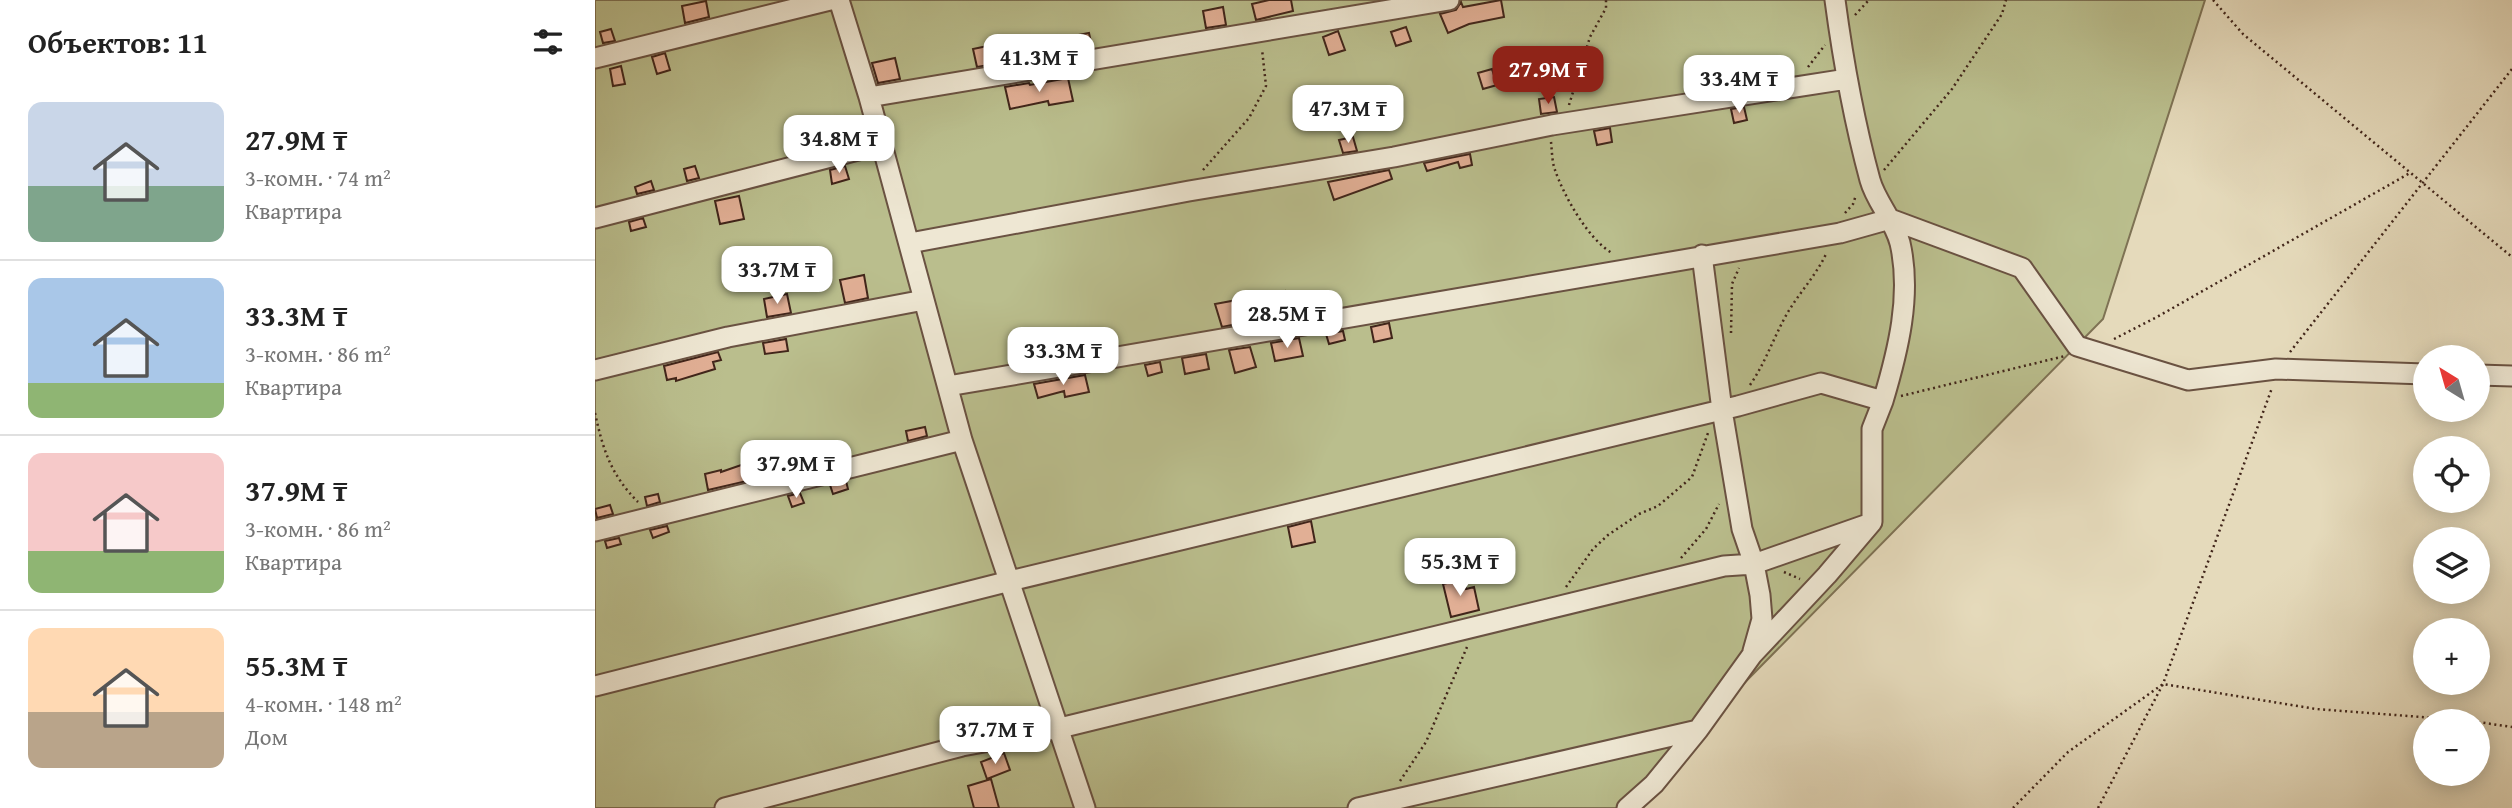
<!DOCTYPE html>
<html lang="ru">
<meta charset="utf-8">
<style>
body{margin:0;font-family:"Gentium Book Plus",serif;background:#f6f6f6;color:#222;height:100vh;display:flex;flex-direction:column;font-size:26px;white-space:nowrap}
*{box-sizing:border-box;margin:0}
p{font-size:23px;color:#767676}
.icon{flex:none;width:38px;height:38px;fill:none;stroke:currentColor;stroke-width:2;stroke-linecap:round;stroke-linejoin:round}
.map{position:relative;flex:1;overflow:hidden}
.details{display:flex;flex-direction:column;background:#fff;width:595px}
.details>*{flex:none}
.needle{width:46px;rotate:323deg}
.tools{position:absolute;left:1818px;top:345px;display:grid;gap:14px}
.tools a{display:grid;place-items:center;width:77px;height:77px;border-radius:50%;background:#fff;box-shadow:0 4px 18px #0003;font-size:35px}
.price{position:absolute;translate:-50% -60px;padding:0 16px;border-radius:14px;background:#fff;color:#222;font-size:23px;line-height:46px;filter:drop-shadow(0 2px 4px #0008)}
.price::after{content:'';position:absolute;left:50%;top:42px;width:21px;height:16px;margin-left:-10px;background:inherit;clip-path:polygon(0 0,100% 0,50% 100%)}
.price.selected{background:#8f2418;color:#fff}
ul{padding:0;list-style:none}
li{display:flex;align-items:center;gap:21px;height:175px;padding:0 28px}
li+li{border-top:2px solid #e0e0e0}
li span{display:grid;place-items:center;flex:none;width:196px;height:140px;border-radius:14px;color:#555}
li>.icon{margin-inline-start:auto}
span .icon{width:84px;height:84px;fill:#fffc;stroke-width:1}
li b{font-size:30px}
h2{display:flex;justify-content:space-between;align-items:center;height:84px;padding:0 28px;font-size:30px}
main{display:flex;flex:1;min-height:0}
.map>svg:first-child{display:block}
</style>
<main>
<section class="details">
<h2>Объектов: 11<svg class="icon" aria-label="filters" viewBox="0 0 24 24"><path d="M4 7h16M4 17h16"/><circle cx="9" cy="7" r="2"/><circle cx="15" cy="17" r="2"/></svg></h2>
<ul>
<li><span style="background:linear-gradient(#c9d6e8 60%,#7fa58c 0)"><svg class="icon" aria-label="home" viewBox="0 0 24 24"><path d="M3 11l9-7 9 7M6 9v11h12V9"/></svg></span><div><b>27.9M ₸</b><p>3-комн. · 74 m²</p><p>Квартира</p></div></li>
<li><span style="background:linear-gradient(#a9c7e8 75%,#8fb573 0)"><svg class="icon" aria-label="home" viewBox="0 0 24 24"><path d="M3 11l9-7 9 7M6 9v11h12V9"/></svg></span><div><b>33.3M ₸</b><p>3-комн. · 86 m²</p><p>Квартира</p></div></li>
<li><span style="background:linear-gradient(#f6c9c9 70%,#8fb573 0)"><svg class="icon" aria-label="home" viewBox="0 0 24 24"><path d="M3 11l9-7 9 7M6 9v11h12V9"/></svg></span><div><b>37.9M ₸</b><p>3-комн. · 86 m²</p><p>Квартира</p></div></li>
<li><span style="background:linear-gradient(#ffd9b3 60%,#b9a48a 0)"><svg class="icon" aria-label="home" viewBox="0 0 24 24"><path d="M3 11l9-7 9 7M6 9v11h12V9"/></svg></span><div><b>55.3M ₸</b><p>4-комн. · 148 m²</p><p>Дом</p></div></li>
</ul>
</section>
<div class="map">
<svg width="1917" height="808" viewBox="0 0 1917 808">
<rect width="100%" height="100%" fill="#e5dabb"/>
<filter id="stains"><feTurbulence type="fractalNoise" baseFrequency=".00286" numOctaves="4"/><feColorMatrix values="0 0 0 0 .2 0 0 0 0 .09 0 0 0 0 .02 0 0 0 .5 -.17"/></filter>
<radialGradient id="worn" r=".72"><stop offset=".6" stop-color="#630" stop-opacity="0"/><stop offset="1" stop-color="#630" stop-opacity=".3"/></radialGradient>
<path fill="#babe8d" stroke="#7e7254" stroke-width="2" d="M0 0H1610L1508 319 1103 730 1032 808H0Z"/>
<path fill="#e1af95" stroke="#41251a" stroke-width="2" d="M674 0H696L698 11 661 20 657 4Z
M906 0 909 17 874 24 853 33 845 14 861 10 866 2 868 7Z
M111 1 114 17 90 23 87 6Z
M628 7 631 25 611 28 608 11Z
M811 27 816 41 801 46 796 32Z
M16 29 20 41 8 43 5 32Z
M743 31 750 50 734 55 728 37Z
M494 33 497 47 481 50 478 36Z
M402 44 406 63 382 67 378 49Z
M70 53 75 70 62 74 57 57Z
M300 58 305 79 283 83 277 63Z
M26 66 30 84 18 86 15 69Z
M1136 66 1138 82 1120 85 1118 68Z
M897 69 902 85 888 89 883 73Z
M473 78 478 101 454 105 453 101 415 109 410 87 434 83 435 85Z
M959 97 962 112 946 114 944 99Z
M1149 107 1152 120 1139 123 1136 109Z
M250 127 252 140 230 146 227 132Z
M1015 128 1017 142 1002 145 999 131Z
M758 137 762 151 748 153 744 140Z
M875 154 877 165 865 168 863 162 832 171 829 163Z
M100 166 104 178 92 181 89 169Z
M250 166 254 179 237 184 235 170Z
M794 170 797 179 739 200 733 182Z
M56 181 59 190 42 194 40 187Z
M144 196 149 219 125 224 120 201Z
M48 218 51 227 36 231 34 222Z
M269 275 273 298 250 303 245 280Z
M690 291 695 315 671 319 667 296Z
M192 294 196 313 172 317 169 299Z
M642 300 647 323 627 327 620 304Z
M794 323 797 338 779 342 776 327Z
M748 331 750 340 734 344 731 334Z
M704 338 708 356 680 361 676 343Z
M191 339 193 351 170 354 168 343Z
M487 339 489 350 474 353 472 342Z
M655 347 661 367 640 373 634 350Z
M123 352 126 360 118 362 120 369 81 381V378L72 380 69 366Z
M611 354 614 369 590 374 587 358Z
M565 362 567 372 553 376 550 365Z
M490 375 494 392 470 397 469 391 443 398 439 384Z
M330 427 332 436 313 441 311 431Z
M191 450 196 470 182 473 176 454Z
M152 463 156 474 151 477 152 481 113 490 110 474 126 470V472Z
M251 481 253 489 238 494 235 485Z
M205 493 209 503 197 507 193 496Z
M63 494 65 502 52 506 50 497Z
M15 505 18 514 2 518 0 509Z
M716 521 720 542 697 547 693 527Z
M72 526 74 532 58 538 55 530Z
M24 538 26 544 12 548 10 541Z
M868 579 871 589 879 587 884 610 856 617 848 584Z
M409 753 415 770 392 779 386 762Z
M396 779 404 808H379L373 786Z"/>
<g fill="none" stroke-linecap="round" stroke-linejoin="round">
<g stroke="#6a5242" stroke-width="23">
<path id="minor" d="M244 0 274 97 367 440 490 808
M1240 0C1248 60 1259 121 1275 180 1281 202 1299 220 1305 243 1317 295 1303 351 1288 401
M0 58 235 0
M274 97 854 0
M0 218 286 144
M315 243 594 191 799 157 957 125 1252 79
M1107 255 1127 410 1147 529 1159 564 1165 595 1167 619 1158 651
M0 370 133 337 329 300
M1883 375 1917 376
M353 386 1245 233 1295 219 1427 268 1482 346 1593 380 1681 369 1830 374
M0 531 367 440
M0 686 415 581 1143 406 1226 383 1288 401 1277 429V522L1232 575 1157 655 1103 730 1059 784 1032 808
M130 808 367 746 465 728 1129 566 1159 564 1276 523
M763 808 1103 730"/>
</g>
<path stroke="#41251a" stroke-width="2.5" stroke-dasharray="2 3.5" stroke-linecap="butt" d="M1618 0 1648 34 1917 257
M1260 15 1274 0
M1213 67 1230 45
M974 105 995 37 1011 8V0
M956 142C957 151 957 162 960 170 969 196 993 239 1017 253
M608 170 654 118 671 86 667 49
M1289 170 1357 89 1407 14 1411 0
M1250 213 1258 204 1261 195
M1136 333 1137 284 1144 268
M1519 339 1562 317 1815 173
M1695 352 1917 69
M1155 385C1171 362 1179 336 1193 312 1205 292 1222 274 1232 252
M1306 396 1470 356
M0 413C8 450 16 475 43 502
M1086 558 1111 529 1124 504
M1189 572 1205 579
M971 587 998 549 1013 535 1044 514 1063 506 1097 477 1113 433
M1883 722 1917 727
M805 781 831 742 872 647
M1418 808 1473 752 1568 684 1721 709 1879 721
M1503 808 1568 684 1677 388"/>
<use href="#minor" stroke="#eee7d3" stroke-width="19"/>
</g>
<rect width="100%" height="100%" filter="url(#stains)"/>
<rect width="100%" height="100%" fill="url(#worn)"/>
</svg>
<div class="tools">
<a><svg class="needle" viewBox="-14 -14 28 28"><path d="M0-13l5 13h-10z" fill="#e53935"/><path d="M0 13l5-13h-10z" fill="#767676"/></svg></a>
<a><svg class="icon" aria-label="locate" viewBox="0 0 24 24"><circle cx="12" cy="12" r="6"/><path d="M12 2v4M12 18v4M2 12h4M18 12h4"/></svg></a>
<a><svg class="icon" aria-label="layers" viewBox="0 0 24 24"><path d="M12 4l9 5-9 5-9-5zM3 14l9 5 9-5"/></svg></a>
<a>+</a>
<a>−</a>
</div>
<b class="price" style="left:444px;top:94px">41.3M ₸</b>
<b class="price selected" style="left:953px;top:106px">27.9M ₸</b>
<b class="price" style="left:1144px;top:115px">33.4M ₸</b>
<b class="price" style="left:753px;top:145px">47.3M ₸</b>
<b class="price" style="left:244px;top:175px">34.8M ₸</b>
<b class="price" style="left:182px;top:306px">33.7M ₸</b>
<b class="price" style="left:692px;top:350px">28.5M ₸</b>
<b class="price" style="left:468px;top:387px">33.3M ₸</b>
<b class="price" style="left:201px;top:500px">37.9M ₸</b>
<b class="price" style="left:865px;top:598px">55.3M ₸</b>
<b class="price" style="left:400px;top:766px">37.7M ₸</b>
</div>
</main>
